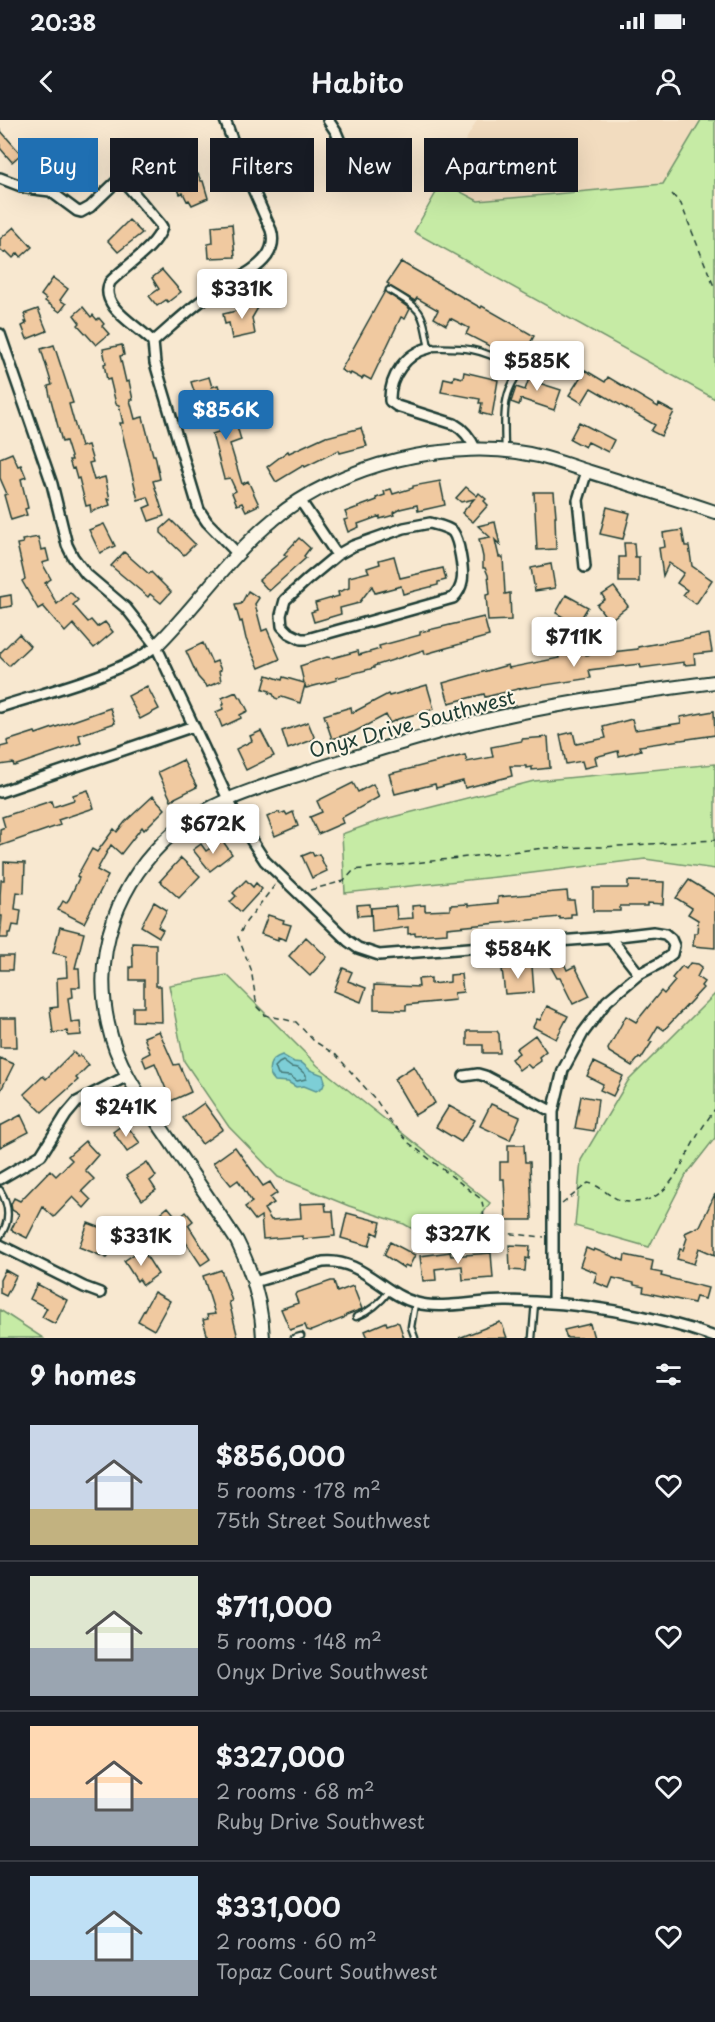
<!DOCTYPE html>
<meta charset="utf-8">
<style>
body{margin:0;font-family:"Playpen Sans",sans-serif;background:#242831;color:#f1f3f6;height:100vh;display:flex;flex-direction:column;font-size:22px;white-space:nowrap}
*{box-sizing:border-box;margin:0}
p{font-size:20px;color:#9ea1a6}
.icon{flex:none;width:33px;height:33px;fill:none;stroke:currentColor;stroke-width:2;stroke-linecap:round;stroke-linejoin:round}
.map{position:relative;height:1218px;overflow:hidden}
.details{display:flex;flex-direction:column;background:#171b24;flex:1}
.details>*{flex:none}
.hud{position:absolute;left:18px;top:18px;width:680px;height:54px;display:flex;gap:12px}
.price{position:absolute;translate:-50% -51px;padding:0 14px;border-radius:6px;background:#fff;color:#222;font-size:20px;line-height:39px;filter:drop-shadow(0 2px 3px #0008)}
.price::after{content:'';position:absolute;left:50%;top:36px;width:18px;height:14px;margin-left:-9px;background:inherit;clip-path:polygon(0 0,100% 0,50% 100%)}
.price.on{background:#1f6fb2;color:#fff}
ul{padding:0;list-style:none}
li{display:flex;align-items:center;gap:18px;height:150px;padding:0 30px}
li+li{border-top:2px solid #363941}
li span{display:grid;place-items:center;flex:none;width:168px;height:120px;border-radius:0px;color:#555}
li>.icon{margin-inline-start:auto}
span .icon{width:72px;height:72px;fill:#fffc;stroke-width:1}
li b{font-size:26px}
h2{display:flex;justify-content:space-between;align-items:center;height:72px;padding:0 30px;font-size:26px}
.pill{padding:0 21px;border-radius:0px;background:#171b24;box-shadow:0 6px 24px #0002;font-size:21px;line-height:54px}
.pill.on{background:#1f6fb2;color:#fff}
.status{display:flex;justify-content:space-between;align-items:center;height:42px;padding:0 30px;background:#171b24;direction:ltr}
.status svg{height:16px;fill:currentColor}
header{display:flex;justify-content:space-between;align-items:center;height:78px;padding:0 30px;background:#171b24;font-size:27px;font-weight:600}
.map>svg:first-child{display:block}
</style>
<div class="status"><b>20:38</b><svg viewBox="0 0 49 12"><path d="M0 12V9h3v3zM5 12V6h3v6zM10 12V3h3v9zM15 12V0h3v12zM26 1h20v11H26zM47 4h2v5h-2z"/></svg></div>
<header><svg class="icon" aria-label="back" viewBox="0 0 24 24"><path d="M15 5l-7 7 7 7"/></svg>Habito<svg class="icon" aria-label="person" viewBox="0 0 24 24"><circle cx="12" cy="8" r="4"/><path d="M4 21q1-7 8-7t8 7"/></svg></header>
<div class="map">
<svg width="715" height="1218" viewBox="0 0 715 1218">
<rect width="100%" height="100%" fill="#f8e8d0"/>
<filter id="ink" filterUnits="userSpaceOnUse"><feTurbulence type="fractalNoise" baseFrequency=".0167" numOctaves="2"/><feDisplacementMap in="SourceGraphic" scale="12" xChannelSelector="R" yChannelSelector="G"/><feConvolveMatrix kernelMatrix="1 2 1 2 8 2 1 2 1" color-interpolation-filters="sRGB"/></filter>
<g filter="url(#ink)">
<path fill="#f2dcbf" d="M477 0H701L663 64 477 81 442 62Z"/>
<path fill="#c6eba5" stroke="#72946c" stroke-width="1.5" d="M701 0H715V279L414 112 442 62 478 81 663 64Z
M715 644V749L645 739 524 754 345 773 342 714 381 700 534 661Z
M227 855 318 946 490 1083 456 1134 404 1104 349 1086 278 1057 229 1007 184 941 169 865Z
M715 874V1018L686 1055 649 1127 575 1106 581 1040 628 961Z
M0 1190 43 1218H0Z"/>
<path fill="#7dced6" stroke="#579495" stroke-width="1.5" d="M282 935 294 942 302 943 310 950 323 955 325 961 323 967 316 971 304 966 296 967 288 962 275 961C265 951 269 939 282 935Z"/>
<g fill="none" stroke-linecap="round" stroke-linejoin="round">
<path stroke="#457775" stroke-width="1.5" d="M283 941 291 947 298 948 306 955V959L297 961 290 956 278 955 275 947 279 943Z"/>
</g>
<path fill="#f0c9a0" stroke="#1f3d34" stroke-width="1.5" d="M0 10 21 34 12 42 0 28Z
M187 52 189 58 198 54 201 61H203L208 78 192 85 189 80 187 81 183 73 180 74 176 64 178 63 176 57Z
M129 100 142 113 118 132 108 121Z
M232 104 235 137 209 138 208 124 213 123 212 106Z
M14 107 32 127 21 137 18 133 13 138 6 131 4 133 0 129V119Z
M401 142 462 177 481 188 482 186 534 216 522 238 513 233 511 237 466 214 469 208 450 198 446 205 434 198 438 190 417 178 415 181 388 166 389 164 387 163Z
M162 150 181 172 168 182 166 180 157 186 149 176 159 169 152 158Z
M53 158 68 169 60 180 66 184 60 192 45 181 46 179 41 175Z
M385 171 410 189 405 199 401 197 371 260 364 256 362 259 351 253 350 255 341 250Z
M246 179 259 186 252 198 255 214 232 219 229 203 225 204 223 194 240 190Z
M83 187 91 197 93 195 97 200 99 198 104 204 102 206 109 214 96 225 78 205 80 203 74 195Z
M38 189 47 211 27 219 22 206 26 204 25 202H27L24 194Z
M54 225 73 283 69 284 81 327 88 325 93 342 89 343 94 360 105 357 110 379H108L110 385 91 392 90 385 86 386 79 358 77 359 74 348 72 349 69 340H72L66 321 62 322 50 276 48 266 52 265 41 229Z
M122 225 124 235 120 236 126 262 129 261 133 280H130L135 299 143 297 153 335H155L160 359 153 361 164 396 149 401 144 388 151 385 148 377 138 380 120 303H123L119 285 116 284 110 259 107 260 104 244 106 243 103 229Z
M533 247 543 250 539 263 561 270 554 290 521 279 519 285 511 282 516 267 525 270Z
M585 250 605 262 608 257 658 287 659 284 674 292 661 316 651 311 655 305 591 268 582 283 569 275Z
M464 252 498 260 492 296 480 293 482 283H479L480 279 441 272 444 258 453 260 454 256 463 258Z
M209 257 212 267 218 265 226 290 232 288 241 320 230 324 242 364 248 361 259 385 246 391 242 383 237 385 232 373 236 371 230 358 224 359 212 314 221 311 213 281 199 286 191 262Z
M579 302 614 320 608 332 588 322 585 327 570 319Z
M361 308 367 326 340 333 339 330 305 347 304 345 276 362 267 347 288 331 289 333 326 316 327 317Z
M12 333 18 346 21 345 26 357 21 359 28 388 25 389 27 395 11 400 4 375 7 374 0 358V338Z
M440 361 445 385 418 391 417 385 400 389 393 393 394 395 380 399V396L358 404 359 407 348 412 344 400 348 399 345 392 377 380 376 378 385 375 384 371 391 369 393 374 413 368V366Z
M466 367 477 376 479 373 486 379 484 381 488 385 473 402 462 393 474 379 461 382 456 378Z
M534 372H554L556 396H555L556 429 537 430Z
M607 387 630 393 623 419 600 414Z
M171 400 195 424 184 435 161 413V409Z
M495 402 500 425 495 420 499 437H503L505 474 510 473 511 500 488 501 486 475 490 474 488 455 485 448H483V437L479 419 490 417 478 406Z
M104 404 115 426 100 433 89 410Z
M682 410 685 426H689L692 446 712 460 696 484 683 475 687 470 677 463 684 453 669 443 663 456 659 428 665 427 663 413Z
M38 417 41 430 46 429 49 441 42 443 51 459 45 463 57 484 70 472 78 480 73 485 88 502 91 500 97 507 105 502 113 512 94 528 73 504 65 512 43 486 38 489 22 461 25 459 17 424 23 423 22 420Z
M299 418 310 428 304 436 306 438 269 471 259 460 287 436 284 434Z
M624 423H634L635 437H639V462H619V437H625Z
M124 432 149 454 151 452 171 472 161 483 150 474 148 477 111 446Z
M394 436 400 458 443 448 446 460 438 462V465L403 474 401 466 375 473 372 466 359 483 340 488 341 494 314 502 311 492 317 490 315 483 339 476 338 472 349 468V457L369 452 367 448 380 444 379 440Z
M551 444 555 468 535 471 531 448Z
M614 467 628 486 609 501 597 485 605 479 602 475Z
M248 471 259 478 255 484 262 511 267 509 280 539 259 548 246 519 242 501 240 502 235 485 241 484Z
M11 475 12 486 0 488V477Z
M566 475 588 487 577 505 556 493Z
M484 497 489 516 425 534 424 530 374 546V548L336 558 337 560 306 568 305 565 300 583 282 577 278 579 275 578 273 574 269 573 270 571 263 569 267 555 282 560 283 557 304 563 300 546 327 537 332 538 358 531 359 535 380 529 379 526 420 515V512Z
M19 514 30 526 9 546 0 537V533Z
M709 514 712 532 694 534 695 544 684 545V542L641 548 640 544 589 550 591 558 526 568V567L485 577 484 574 449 583 443 563 508 545 509 548 559 538 558 533 571 531 572 535 586 532V535L638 529V527Z
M203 523 212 543 217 541 221 550 219 551 221 561 207 567 198 557 186 531Z
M427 565 434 589 398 599 390 603 386 595 354 612 332 619 324 595 351 587 352 593 388 574 389 576Z
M147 566 159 589 140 599 128 576Z
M236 572 239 578 241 577 248 591 240 595 241 598 222 607 216 592 223 589 222 585 224 584 222 578Z
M110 588 115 603 79 615 81 623 14 646 13 643 0 645V627L8 625 7 621 35 612 36 614Z
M714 591 715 615 639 626 641 630 627 634 619 636 618 631 595 637 597 645 584 648 582 641 566 644 560 615 573 612 576 624 606 618 603 607 632 599 635 610 681 603 680 597Z
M308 602 315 619 288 629 282 611Z
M261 611 274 636 246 650 236 629 252 621 250 616Z
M548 617 550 648 532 650V647L526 648V646H510L512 656 465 668 463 661 436 668 435 664 395 674 389 654 465 635 467 642 493 637 491 627 522 621V619Z
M183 640 197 667 171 680 158 652Z
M353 663 358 672 373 664 379 677 341 698 343 703 318 714 310 697 322 692 317 681Z
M88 670 94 688 58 700 60 705 0 726V709L5 707 2 697 51 681 53 687 74 680 73 675Z
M153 676 165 689 144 710 142 707 121 734 111 725 97 750 108 756 84 803 58 790 63 781 66 783 69 779 79 758 77 756 92 729 97 732 114 709 117 712 125 702Z
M279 692 280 694 285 692 287 695 293 692 298 706 275 716 267 697Z
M222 720 232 734 210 751 193 730 201 724 206 731Z
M312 732 314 736 319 734 327 751 312 758 302 736Z
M181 738 200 756 179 778 160 761Z
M4 742 25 743 24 773 17 772 15 789 21 790 19 806 13 805 11 813H8V818H0L2 796H0V777L1 760H4Z
M246 760 253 767 256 763 262 769 241 792 230 782 236 776 233 773Z
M689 760 715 776V828L693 826 694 813H697L698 800 688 794 692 788 676 778Z
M628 761 664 762 663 784 647 783V786H620V791H593V768H628Z
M567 771 568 780H574L576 794H571V798L560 799V797L447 808V813L415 815V813L408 814V807L372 812 371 788 396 786 397 799 413 798 412 786 425 785V791L450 790V785L468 784V786L498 783V777Z
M154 782 167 790 158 807 163 810 159 817 141 806Z
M370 784 371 795 358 796 357 785Z
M268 795 284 800 283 803 291 805 286 820 278 817V820L261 814Z
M60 807 84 813 75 848H79L80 867H72L73 877 68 878 71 902 80 901 81 915 68 916 67 911 53 913 50 888 58 887 57 858 67 857 66 836 53 833Z
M306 817 327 837 310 856 289 836Z
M132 823 156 824V866H161L162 902 133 901V887H144V860H130V847H133Z
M0 836H13L12 850H0Z
M563 841 567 850 575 846 590 876 573 884 560 858H557L551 847Z
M690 843 698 844 702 847 697 857 704 862 701 866 703 868 664 910 658 906 649 921 652 922 641 939 639 938 632 946 609 932 608 929 626 896 636 902 661 871 664 874 675 861 672 858 682 846 686 849Z
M532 846 534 872 505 874 502 849Z
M343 848 352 852 348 861 366 868 361 882 334 871Z
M461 854 463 872 454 873 455 880 406 885V890L374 889V865L419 867 418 859 431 858V864L450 862V855Z
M547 886 568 896 556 919 533 907 537 899 540 900Z
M0 898H16L17 927H0Z
M159 911 174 945 179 944 191 972 171 981 155 943 146 947 142 937 150 933 144 917Z
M467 911H497L499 914 500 933H483V925H467Z
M535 915 546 931 539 937 541 941 531 948 527 944 519 950 511 939 519 933 516 929Z
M73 932 78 937 80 935 89 945 76 958 78 960 42 992 24 974 43 956 46 959Z
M0 938 14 944 0 972Z
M594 942 623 956 613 976 600 970 603 964 587 956Z
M414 946 435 983 415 995 394 959Z
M581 976 598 979 594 1011 575 1008Z
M204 983 223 1009 202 1024 183 998Z
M491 984 520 997 510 1020 480 1006Z
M449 986 475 1000 461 1022 436 1007Z
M21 995 29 1012 0 1027V1006Z
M125 1003 140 1023 127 1032 113 1012Z
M85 1021 98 1035 85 1050 94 1059 82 1071 91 1080 84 1088 73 1077 54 1097 43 1087 27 1118 11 1110 19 1094 12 1090 11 1084 14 1078 20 1081 50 1050 56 1056 72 1040 68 1036Z
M508 1025H524L525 1042H530L532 1100H506L504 1059H500V1042H508Z
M235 1027 263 1066 270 1062 277 1073 270 1078 274 1083 264 1089 271 1100 301 1098 300 1084 325 1083 326 1091H333L335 1116 303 1119V1116L263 1119 261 1096 255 1100 245 1087 252 1082 238 1060 231 1065 213 1043Z
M147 1042 156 1056 150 1061 156 1070 142 1080 126 1056Z
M715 1074V1135L699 1128 694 1144 677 1139 680 1129 683 1130 687 1118 685 1113 700 1106Z
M168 1087 178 1099 186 1092 193 1101 188 1105 210 1139 201 1145 179 1112 174 1116 157 1096Z
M347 1093 381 1102 378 1115 373 1112 369 1126 341 1118Z
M88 1103 117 1114 107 1138 79 1127Z
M390 1122 415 1135 409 1147 405 1145 404 1148 384 1135Z
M509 1125 530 1126 529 1139 526 1138 525 1151 510 1150Z
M586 1128 593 1131 594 1129 624 1141 625 1135 653 1141 651 1151 662 1153 661 1156 708 1168 705 1179 696 1177 694 1183 657 1175 643 1172 644 1167 634 1165V1163L613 1158 609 1168 594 1162 597 1153 580 1146Z
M142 1129 158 1154 143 1165 139 1159 137 1161 124 1141Z
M450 1132 451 1136 491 1133 493 1158 463 1160 462 1146 435 1149 436 1160 423 1161 420 1136Z
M5 1150 16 1156 6 1176 0 1173V1160Z
M221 1150 232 1181 229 1182 238 1218H208L203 1200 208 1199 207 1195 215 1194 203 1156Z
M331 1161H334L337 1172 353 1166 362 1189 346 1195 344 1198 311 1211 307 1210 305 1205 290 1210 281 1189 298 1183 295 1175 296 1173Z
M37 1164 67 1180 55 1204 42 1197 47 1188 30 1179Z
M154 1172 170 1181 154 1210 138 1201Z
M386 1202 387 1205 396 1202 399 1203 404 1218H368L365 1211Z
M500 1202 501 1204H502L507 1218H459Z
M590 1204 594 1218H567L564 1210Z"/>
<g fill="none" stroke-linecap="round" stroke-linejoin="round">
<g stroke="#1f3d34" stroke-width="9">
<path id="service" d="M389 170C423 190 422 190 429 228 465 227 480 228 511 245
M505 331C504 284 501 266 538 232
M0 1070C9 1085 11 1101 0 1116
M356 1197C369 1192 381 1182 390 1170
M294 1218 301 1216
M415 1218 411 1207 415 1183
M532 1218 535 1182"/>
</g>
<g stroke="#1f3d34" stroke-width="14">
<path id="minor" d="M328 0 336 12 352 50
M0 58 26 68 50 71 77 91 81 92 90 87 143 36
M121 58 160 104 162 107C158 126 124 147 110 162 98 187 139 206 153 222L155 243 199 390 207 402 238 434
M0 214 52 364 67 425 73 437 86 454 126 488 156 526 237 698 265 741 348 821 358 828 379 835 610 817 653 812 665 814 671 819 674 826 672 834 660 843 639 854 607 881 583 913 563 950 553 992V1183
M153 222C174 204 194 184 218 169 235 159 255 152 267 136 273 127 274 119 271 110L237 33 225 0
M429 228C406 233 389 257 390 281L397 286 454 304C465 310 471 319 476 330
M300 380 337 435
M430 403C437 405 448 407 453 412 459 420 464 451 462 461 461 467 458 473 453 478L307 519H301L289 513 282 506 281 495 285 480 308 459 337 435 353 426 404 408Z
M585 447 578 380 587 351
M0 587C46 572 119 555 156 526
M0 672 194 606
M610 817 639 854
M464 956 478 954 485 956 553 992
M0 1059 41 1035 66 995 77 982 127 956
M0 1125 84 1167 100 1173
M254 1162 323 1142C362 1138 382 1174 417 1183 442 1190 481 1180 508 1181 580 1182 647 1193 715 1217"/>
</g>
<g stroke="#1f3d34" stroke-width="16">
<path id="tertiary" d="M156 526C197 486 229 436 273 400 338 344 454 316 538 336 556 340 573 347 590 352 632 365 673 378 715 392
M263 1218C262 1184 252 1151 237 1121 214 1086 191 1052 168 1018 143 981 117 947 108 904 92 830 118 761 174 712 211 680 265 666 310 651 353 637 396 624 439 612 529 587 623 574 715 562"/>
</g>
<path stroke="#1f3d34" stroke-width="1.5" stroke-dasharray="6 4.5" stroke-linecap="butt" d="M672 74 681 84 715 169
M275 765 246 802 238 817 251 849 257 887 265 895 296 902 314 921 336 935 376 980 390 1001 409 1023 481 1079C486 1091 480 1104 491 1112L544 1117
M310 770 344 761 354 750 545 728 602 727 715 720
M562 1084 588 1063C602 1065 611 1081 629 1082 662 1084 675 1058 688 1033 696 1017 705 1003 715 989"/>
<use href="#service" stroke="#fcf5e5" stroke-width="4.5"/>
<use href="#minor" stroke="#fcf5e5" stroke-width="9"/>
<use href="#tertiary" stroke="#fcf5e5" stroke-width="12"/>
</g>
</g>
<g text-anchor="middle" stroke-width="4.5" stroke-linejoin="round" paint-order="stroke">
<g font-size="20" fill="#1f3d34" stroke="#fcf5e5">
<text transform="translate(412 604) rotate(-15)" y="7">Onyx Drive Southwest</text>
</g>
</g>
</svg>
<b class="price" style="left:242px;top:200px">$331K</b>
<b class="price" style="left:537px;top:272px">$585K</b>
<b class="price on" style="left:226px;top:321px">$856K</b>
<b class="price" style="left:574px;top:548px">$711K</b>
<b class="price" style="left:213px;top:735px">$672K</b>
<b class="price" style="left:518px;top:860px">$584K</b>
<b class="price" style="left:126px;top:1018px">$241K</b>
<b class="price" style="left:458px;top:1145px">$327K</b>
<b class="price" style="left:141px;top:1147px">$331K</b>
<div class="hud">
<a class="pill on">Buy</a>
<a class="pill">Rent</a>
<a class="pill">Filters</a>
<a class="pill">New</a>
<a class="pill">Apartment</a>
</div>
</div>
<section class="details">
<h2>9 homes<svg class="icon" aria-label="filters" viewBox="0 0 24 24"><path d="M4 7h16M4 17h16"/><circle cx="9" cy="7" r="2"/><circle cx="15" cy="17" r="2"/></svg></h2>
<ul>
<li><span style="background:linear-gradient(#c9d6e8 70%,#c2b280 0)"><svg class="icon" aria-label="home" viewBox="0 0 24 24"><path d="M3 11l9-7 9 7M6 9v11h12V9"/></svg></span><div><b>$856,000</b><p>5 rooms · 178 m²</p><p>75th Street Southwest</p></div><svg class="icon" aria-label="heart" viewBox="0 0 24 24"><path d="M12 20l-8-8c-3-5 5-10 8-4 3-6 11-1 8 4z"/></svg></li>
<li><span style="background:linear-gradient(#dfe7d0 60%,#9aa5b1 0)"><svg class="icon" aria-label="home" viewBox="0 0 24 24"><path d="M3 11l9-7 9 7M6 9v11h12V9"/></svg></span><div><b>$711,000</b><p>5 rooms · 148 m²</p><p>Onyx Drive Southwest</p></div><svg class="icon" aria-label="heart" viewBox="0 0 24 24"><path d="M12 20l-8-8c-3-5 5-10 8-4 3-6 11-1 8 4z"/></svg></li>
<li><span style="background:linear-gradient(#ffd9b3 60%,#9aa5b1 0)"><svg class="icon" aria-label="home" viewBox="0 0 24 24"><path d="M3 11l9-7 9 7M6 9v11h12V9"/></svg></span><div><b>$327,000</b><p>2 rooms · 68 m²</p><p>Ruby Drive Southwest</p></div><svg class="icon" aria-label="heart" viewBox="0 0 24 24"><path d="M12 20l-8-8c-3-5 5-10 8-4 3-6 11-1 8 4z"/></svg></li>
<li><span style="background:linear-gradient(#bfe0f5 70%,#9aa5b1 0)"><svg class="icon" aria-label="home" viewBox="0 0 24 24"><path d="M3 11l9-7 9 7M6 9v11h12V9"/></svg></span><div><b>$331,000</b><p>2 rooms · 60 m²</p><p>Topaz Court Southwest</p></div><svg class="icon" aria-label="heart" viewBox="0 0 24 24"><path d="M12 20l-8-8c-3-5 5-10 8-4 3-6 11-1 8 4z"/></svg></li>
</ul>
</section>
